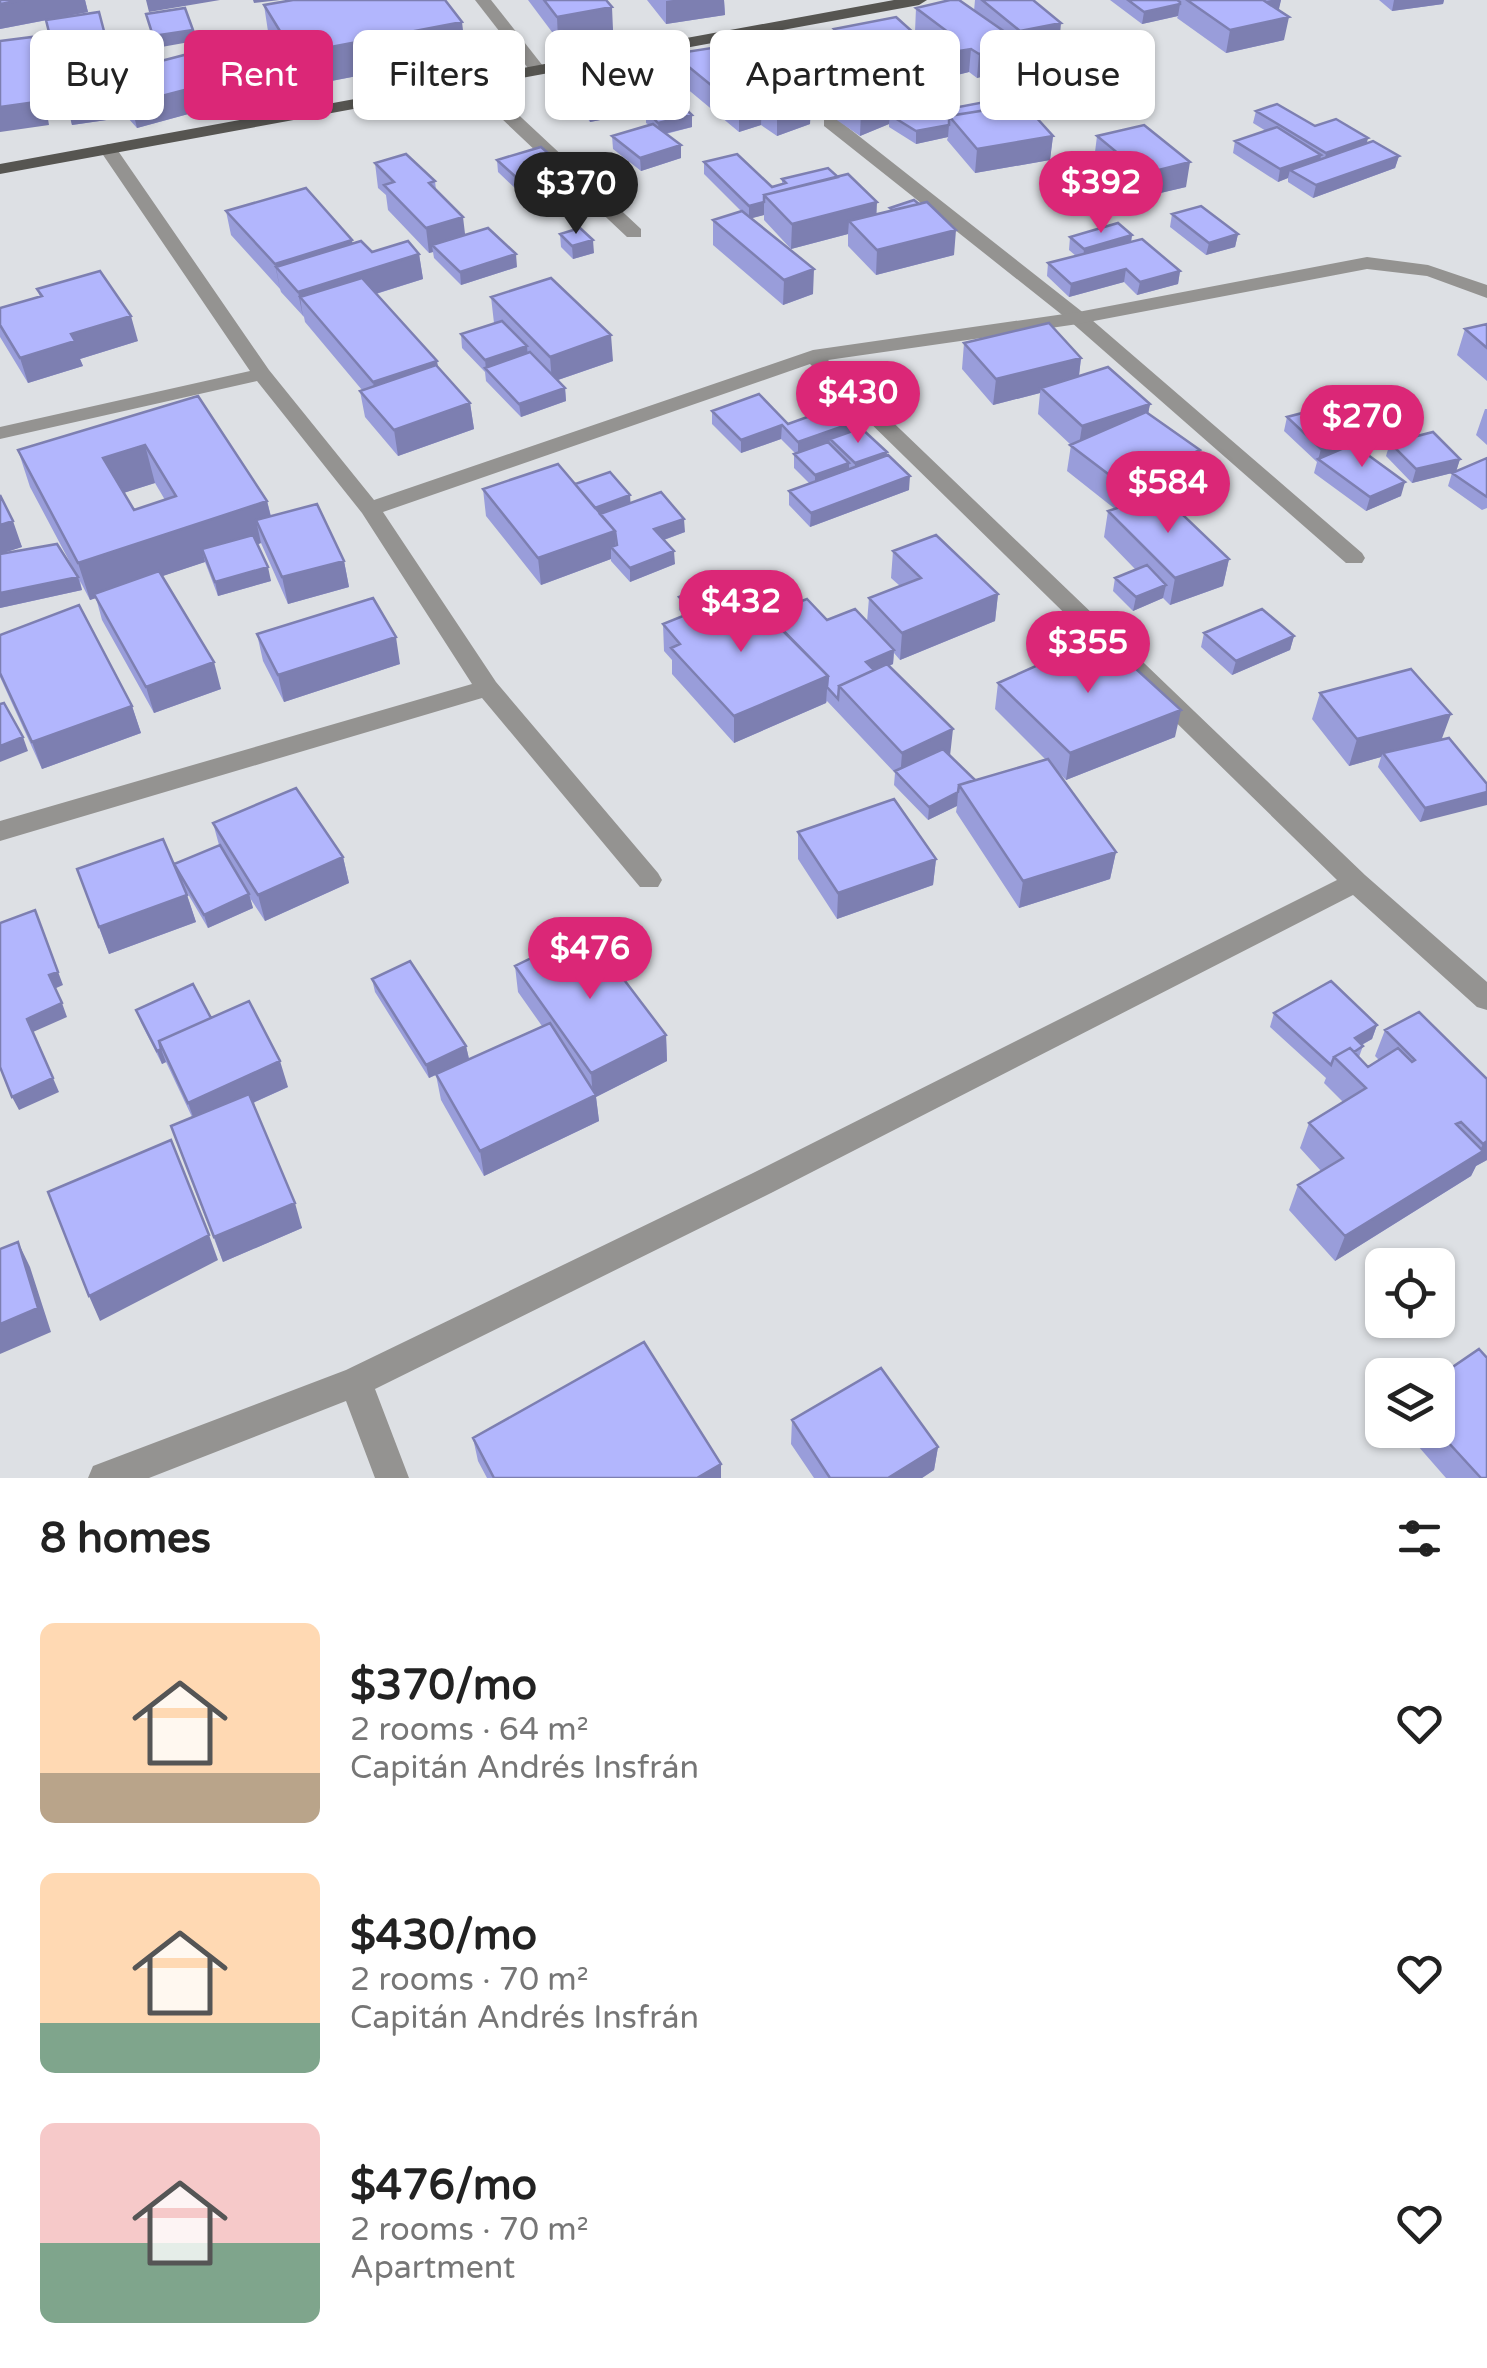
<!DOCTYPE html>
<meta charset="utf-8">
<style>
body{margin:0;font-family:"Varela Round",sans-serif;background:#f6f6f6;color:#222;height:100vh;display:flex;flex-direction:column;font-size:38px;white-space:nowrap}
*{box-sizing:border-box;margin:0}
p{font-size:32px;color:#767676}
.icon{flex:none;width:55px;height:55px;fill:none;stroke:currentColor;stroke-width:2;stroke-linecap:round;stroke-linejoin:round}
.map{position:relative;height:1478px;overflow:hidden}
.side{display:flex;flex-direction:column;background:#fff;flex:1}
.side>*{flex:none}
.guide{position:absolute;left:30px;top:30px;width:1428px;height:90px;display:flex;gap:20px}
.controls{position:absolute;left:1365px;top:1248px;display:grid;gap:20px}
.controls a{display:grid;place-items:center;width:90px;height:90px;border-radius:15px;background:#fff;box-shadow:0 2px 8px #0004;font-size:50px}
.price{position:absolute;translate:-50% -85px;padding:0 22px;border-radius:35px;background:#db2777;color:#fff;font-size:32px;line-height:65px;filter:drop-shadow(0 2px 5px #0008)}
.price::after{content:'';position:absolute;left:50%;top:60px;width:30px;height:22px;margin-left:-15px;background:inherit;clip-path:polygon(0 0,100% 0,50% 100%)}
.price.selected{background:#222;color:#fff}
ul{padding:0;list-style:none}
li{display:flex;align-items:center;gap:30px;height:250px;padding:0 40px}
li span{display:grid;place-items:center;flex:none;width:280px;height:200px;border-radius:15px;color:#555}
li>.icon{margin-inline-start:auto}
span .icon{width:120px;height:120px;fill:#fffc;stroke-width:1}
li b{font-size:42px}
h2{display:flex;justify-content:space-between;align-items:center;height:120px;padding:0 40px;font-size:42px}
.tag{padding:0 35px;border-radius:15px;background:#fff;box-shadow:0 2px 8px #0004;font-size:35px;line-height:90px}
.tag.selected{background:#db2777;color:#fff}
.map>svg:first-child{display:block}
</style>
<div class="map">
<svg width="1487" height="1478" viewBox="0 0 1487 1478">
<rect width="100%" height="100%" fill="#dde0e4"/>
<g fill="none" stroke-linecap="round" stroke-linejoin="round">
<path fill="#949391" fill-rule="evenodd" d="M466 77H478L641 229V237H627L466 85Z
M824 118H836L1085 314 1362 553 1365 558 1362 563H1346L1071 322 824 126Z"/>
<path fill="#949391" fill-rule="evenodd" d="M108 144 114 145 269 370 374 500 813 350 1078 312 1367 257 1428 265 1487 285V298L1427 276 1367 269 1078 324 828 360 1365 875 1487 982V1010L1477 1007 1353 895 773 1192 375 1389 409 1478H375L346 1401 149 1478H88L93 1466 346 1370 751 1174 1337 880 810 364 383 512 496 682 658 873 662 880 658 887H640L482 698 0 841V821L472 684 362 513 257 381 0 439V427L250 371 99 149Z"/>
<path fill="#949391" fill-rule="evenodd" d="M475 0H491L543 66V72H531Z"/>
<path fill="#565551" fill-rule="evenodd" d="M894 0H927L919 5 0 174V164Z"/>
</g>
<path fill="#999dda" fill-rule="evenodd" d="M0 0H85L88 12 58 18 115 73 247 98 137 128 127 117 72 125 47 20 0 29Z
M528 0H606L613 30 558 40Z
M647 0H724L725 15 666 24Z
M975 0H1033L1059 46 1020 54 1018 67 977 78 969 72 957 75 937 57 938 49 915 32 916 8 974 11Z
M1110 0H1281L1278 10 1284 40 1226 53 1177 18 1178 16 1142 24Z
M1379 0H1444L1443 4 1392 11Z
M264 5 466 55 300 87 269 38Z
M834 29 914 46 857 58 862 62 908 68V73L944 99 943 110 998 108 1053 136 1050 160 975 173 947 140 948 137 916 144 889 127V124L860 136 818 107V92L801 80 802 56 838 46 833 41Z
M673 54 781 86 811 100 810 124 777 136 761 125 739 132 685 87V103L680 104 692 127 666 134 681 158 641 171 613 149 612 136 649 125 646 123V111L590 122 571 96 570 72 673 66Z
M1256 111 1315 126 1367 143 1399 156 1395 168 1313 198 1288 182V178L1278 182 1233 153 1235 141 1266 131 1253 123Z
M1097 136 1186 187 1139 198 1094 160Z
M497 160 562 165V178L518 191 498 172Z
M704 162 772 187 782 184V179L877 214 889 211 890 208 954 255 876 275 848 246V234L791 249 764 220V215L751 218 813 294 783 305 713 245V220L741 211 704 174Z
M375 163 435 181 436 190 465 235 517 267 461 285 434 258 433 252 429 253 388 210 386 195 378 188Z
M226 211 352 240V244L372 252 419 254 423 279 376 294 437 361 438 368 470 403 474 429 398 456 365 417 360 391 362 390 305 322 304 317 281 292 280 289 231 235Z
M1172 214 1238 234 1235 247 1206 255 1170 227Z
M560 234 594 253 573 259 561 247Z
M1132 235 1131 242 1180 271 1178 284 1137 295 1124 282 1069 297 1047 276 1048 263 1076 256 1069 250 1070 237Z
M37 289 138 341 80 359 83 366 28 383 0 337V308L40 297Z
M491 297 613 361 558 380 565 388 566 401 521 417 486 381 485 372 462 348 461 334 494 323Z
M1487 324V381L1457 355 1465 329Z
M964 343 1081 358 1079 376 1150 404 1148 413 1195 476 1149 498 1229 559 1223 586 1170 605 1163 598 1133 611 1113 591 1115 578 1135 569 1104 537 1108 511 1115 509 1067 471 1071 445 1038 414 1040 393 993 405 962 369Z
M198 396 267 501 271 516 344 561 349 587 288 604 261 543 257 545 271 581 218 596 205 562 162 576 221 689 154 713 102 620 96 598 90 600 80 581 82 590 0 608V495L22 547 0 554 73 568 30 487 18 450ZM155 483 165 500 134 510 123 493Z
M1485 409H1487V445L1476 435Z
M712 411 788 424 855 422 854 430 887 452 886 456 909 490 810 527 789 505V491L810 484 794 468V454H796L781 439 741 453 712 424Z
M1287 417 1370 434 1367 448 1360 450 1401 496 1366 511 1314 473 1317 462 1284 431Z
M1390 443 1460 459 1456 471 1487 458V508L1482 510 1448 486 1452 473 1412 483 1386 456Z
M575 484 630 503 685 532 664 540 675 564 630 582 611 561V559L541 585 486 516 483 489Z
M893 551 998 594 995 621 900 660 894 653 893 664 889 666 950 755 975 780 1045 759 995 709 998 683 1175 737 1066 780 1058 772 1116 852 1110 879 1019 908 956 812 957 806 928 820 894 785 895 773 827 701 826 703 734 743 672 674V660L664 651 663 624 684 616 679 610V597L751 598V611L745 614V617L767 615 867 622 869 598 900 586 891 578Z
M1204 633 1294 636 1290 650 1232 675 1201 647Z
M257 634 400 664 284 702 263 661Z
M0 635 132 706 141 733 42 769 0 677Z
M1320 693 1442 739 1487 784 1420 822 1378 767 1381 757 1349 766 1312 719Z
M213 823 343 857 349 883 265 921 250 898 253 908 208 928 185 889 196 922 109 954 77 869 174 864 219 845Z
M798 832 936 859 933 885 837 919 798 859Z
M515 966 666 1035 667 1061 596 1097 599 1121 484 1176 441 1100 436 1075 429 1078 375 992 372 979 466 1046 469 1059 542 1026 518 992Z
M136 1010 211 1018 288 1087 253 1103 302 1228 223 1262 171 1126 192 1117 166 1062 162 1064 141 1023Z
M1274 1013 1377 1025 1372 1039 1362 1045 1363 1046 1359 1057 1368 1067 1379 1060 1375 1056 1385 1030 1487 1079V1160L1476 1166 1471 1176 1335 1261 1289 1210 1298 1185 1321 1171 1300 1148 1309 1123 1343 1102 1324 1083 1326 1078 1270 1027Z
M792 1420 938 1447 934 1470 922 1478H814L791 1444Z
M1404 1430H1438L1487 1478H1446Z
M473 1438 721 1464V1478H487L478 1461Z"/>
<path fill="#7d7fb1" d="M24 0H85L88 12 0 29V4Z
M146 0H220L149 12Z
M253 0H280L254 3Z
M673 0H724L725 15 666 24V1Z
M1271 0H1281L1279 9 1254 15 1256 4Z
M1394 0H1444L1443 4 1392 11Z
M1180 4 1178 16 1142 24 1144 12Z
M612 7 613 30 558 40 557 17Z
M1289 17 1284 40 1226 53 1230 30Z
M462 22 466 55 300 87 294 54Z
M1061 23 1059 46 1020 54 1018 67 977 78 979 54 1019 44 1020 31Z
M193 30 195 41 156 48 153 36Z
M915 34 914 46 852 59 853 47Z
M32 37 38 60 49 125 0 132V107Z
M971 49 969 72 957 75 959 51Z
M908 68 907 80 873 77Z
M242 75 247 98 137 128 131 104Z
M685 79V103L657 108 651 100V110L590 122 589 98Z
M781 81 780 105 762 102 761 125 739 132V108L751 89Z
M121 93 127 117 72 125 66 101Z
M907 93 905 117 890 115 889 124 860 136 861 112Z
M944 99 943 111 908 117 909 105Z
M811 100 810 124 777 136V112Z
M692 115V127L659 135 658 123Z
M949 125 948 137 916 144V131Z
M1053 136 1050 160 975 173 977 149Z
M1368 138 1365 151 1324 165 1326 153Z
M681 145V158L641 171 640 158Z
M1321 155 1319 168 1290 170 1288 178 1278 182 1280 169Z
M1399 156 1395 168 1313 198 1316 185Z
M1190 162 1186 187 1139 198 1143 174Z
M562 165V178L518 191 517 178Z
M764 202V215L749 219V206Z
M877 202 876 227 849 221 848 234 791 249 792 224Z
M463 217 466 242 432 245 433 252 429 253 426 228Z
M956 230 954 255 876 275 877 250Z
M1238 234 1235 247 1206 255 1209 243Z
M1132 235 1130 248 1083 262 1084 249Z
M352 240 356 266 276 267 280 289 275 264Z
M593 240 594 253 573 259 572 246Z
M419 254 423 279 314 313 300 297 303 317 298 292Z
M516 254 517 267 461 285 460 272Z
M814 269 813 294 783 305 784 280Z
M1126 269 1124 282 1069 297 1071 284Z
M1180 271 1178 284 1137 295 1140 282Z
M131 316 138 341 80 359 83 366 28 383 20 358 71 334Z
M611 335 613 361 552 382 550 357Z
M527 346 528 359 486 369 485 360Z
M1081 358 1078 383 1041 388 1040 393 993 405 996 379Z
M437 361 440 386 377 408 373 382Z
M565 388 566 401 521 417 519 404Z
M470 403 474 429 398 456 394 430Z
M1150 404 1145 430 1078 452 1082 426Z
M855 422 854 435 830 439 829 444 798 455V442Z
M782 425 781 439 741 453V440Z
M1370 434 1367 448 1320 461 1318 460 1321 449Z
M145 445 155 483 114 496 103 458Z
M1200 450 1195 476 1119 512 1124 486Z
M887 452 886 465 855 477V463Z
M1460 459 1456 472 1412 483 1416 469Z
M849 463V476L815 488V475Z
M910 476 909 490 810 527 811 513Z
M1405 482 1401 496 1366 511 1370 497Z
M630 495 631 509 597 521 592 509Z
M267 501 276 538 256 520 261 543 207 561 202 549 205 562 97 598 94 594 96 598 90 600 78 563Z
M684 519 685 532 655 543 654 529Z
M13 521 22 547 0 554V525Z
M615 531 616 553 611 547V559L541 585 538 558Z
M674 551 675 564 630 582V568Z
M1229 559 1223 586 1170 605 1175 578Z
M344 561 349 587 288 604 282 577Z
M268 567 271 581 218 596 215 582Z
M78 577 82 590 0 608V593Z
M1166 585 1163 598 1133 611 1136 597Z
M998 594 995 621 900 660 902 633Z
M751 598V611L745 614V632L699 619Z
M1294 636 1290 650 1232 675 1236 661Z
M396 637 400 664 284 702 278 675Z
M894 650 893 664 865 676 866 662Z
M214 662 221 689 154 713 146 687Z
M828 676 826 703 734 743V716Z
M132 706 141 733 42 769 32 742Z
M1181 710 1175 737 1066 780 1070 753Z
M1451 714 1441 741 1383 753 1381 757 1349 766 1357 739Z
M953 729 950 756 900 779 902 753Z
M23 737 28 751 0 762V746Z
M958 792 957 806 928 820 929 807Z
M1487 792V805L1420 822 1425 808Z
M1116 852 1110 879 1019 908 1023 881Z
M343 857 349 883 265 921 258 895Z
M936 859 933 885 837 919 838 893Z
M249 894 253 908 208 928 204 915Z
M187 895 196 922 109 954 99 927Z
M35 910 63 985 54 989 49 975Z
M62 1003 67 1017 33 1032 27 1019Z
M1377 1025 1372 1039 1350 1051 1355 1038Z
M666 1035 667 1061 596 1097 599 1121 484 1176 480 1151 593 1097 591 1073Z
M466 1046 469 1059 429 1078 426 1065Z
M161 1049 166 1062 162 1064 157 1051Z
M280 1061 288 1087 197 1128 188 1103Z
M53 1078 59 1092 19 1110 12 1097Z
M1487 1141V1160L1476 1166 1471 1176 1335 1261 1345 1236 1478 1154 1483 1144Z
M295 1203 302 1228 223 1262 214 1237Z
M209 1235 218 1260 100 1321 89 1296Z
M18 1242 30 1267 51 1332 0 1354V1324Z
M938 1447 934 1470 922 1478H888Z
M721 1464V1478H697Z"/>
<path fill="#b2b6fd" stroke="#7d7fb1" stroke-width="2.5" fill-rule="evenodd" d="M0 0H24L0 4Z
M293 0H445L462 22 294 54 264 5Z
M544 0H606L612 7 557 17Z
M950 0H959L1021 43 979 54 971 49 959 51 939 34 948 32 916 8Z
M982 0H1033L1061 23 1020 31Z
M1128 0H1177L1180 2V4L1144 12Z
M1187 0H1263L1289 17 1230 30Z
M185 8 193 30 153 36 146 14Z
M99 12 115 73 215 47 242 75 131 104 121 93 66 101 46 20Z
M896 17 915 34 853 47 834 29Z
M32 37 43 101 0 107V41Z
M731 45 781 81 751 89 757 94 785 84 811 100 777 112 762 102 739 108 673 54Z
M838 46 907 93 861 112 819 84 833 79 802 56Z
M664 55 685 79 589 98 570 72Z
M891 55 908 68 881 75 862 62Z
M919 71 944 99 909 105 906 102 907 93 885 77Z
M671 95 692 115 658 123 646 110 657 108 651 100Z
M990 101 998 108 949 116V125L916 131 890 115 910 107 922 114Z
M1024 104 1053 136 977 149 949 116Z
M1277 104 1315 126 1336 119 1368 138 1326 153 1256 111Z
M653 124 681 145 640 158 612 136Z
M1144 125 1190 162 1143 174 1097 136Z
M1277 127 1321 155 1280 169 1235 141Z
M1373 141 1399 156 1316 185 1290 170Z
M541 147 562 165 517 178 497 160Z
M406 154 435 181 429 183 463 217 426 228 384 185 394 182 375 163Z
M737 154 772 187 786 183 782 179 828 168 838 177 764 195V202L749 206 704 162Z
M848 174 877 202 792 224 764 195Z
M306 188 352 240 275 264 226 211Z
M914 200 919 204 893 210 890 208Z
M927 202 956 230 877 250 849 221Z
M1201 206 1238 234 1209 243 1172 214Z
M742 211 814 269 784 280 713 220Z
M1118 223 1132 235 1084 249 1070 237Z
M488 228 516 254 460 272 432 245Z
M580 228 593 240 572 246 560 234Z
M1142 239 1180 271 1140 282 1126 269 1071 284 1048 263Z
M361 241 372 252 408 241 419 254 298 292 276 267Z
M100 271 131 316 71 334 75 341 20 358 0 325V308L42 296 37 289Z
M362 278 437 361 373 382 300 297Z
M551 278 611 335 550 357 491 297Z
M502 321 527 346 485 360 461 334Z
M1049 323 1081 358 996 379 964 343Z
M1487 324V348L1465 329Z
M530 352 565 388 519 404 485 368Z
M436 365 470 403 394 430 360 391Z
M1108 367 1150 404 1082 426 1041 388Z
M759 394 788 424 838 406 855 422 798 442 782 425 741 440 712 411Z
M198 396 267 501 78 563 18 450ZM145 445 176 496 134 510 103 458Z
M1337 404 1370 434 1321 449 1287 417Z
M1146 412 1200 450 1124 486 1070 445Z
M861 428 887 452 855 463 830 439Z
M1433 432 1460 459 1416 469 1390 443Z
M828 442 849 463 815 475 794 454Z
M1353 444 1405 482 1370 497 1318 459Z
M888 455 910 476 811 513 789 491Z
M1487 458V497L1452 473Z
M558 464 615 531 538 558 483 489Z
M610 472 630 495 595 508 575 484Z
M661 492 684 519 654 529 674 551 630 568 611 547 617 545 615 531 600 514Z
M1161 494 1229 559 1175 578 1108 511Z
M0 495 13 521 0 525Z
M317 504 344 561 282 577 256 520Z
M253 535 268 567 215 582 202 549Z
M936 535 998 594 902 633 869 598 921 578 893 551Z
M57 544 78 577 0 593V554Z
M1147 565 1166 585 1136 597 1115 578Z
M159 571 214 662 146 687 94 594Z
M730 576 751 598 741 602 735 595 693 612 679 597Z
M735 595 745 606 736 609 744 617 762 610 828 676 734 716 671 648 680 644 663 624Z
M373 598 396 637 278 675 257 634Z
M807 599 827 620 855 609 894 650 866 662 874 670 839 686 838 699 827 687 828 676 767 614Z
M79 605 132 706 32 742 0 673V635Z
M1262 609 1294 636 1236 661 1204 633Z
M1101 637 1181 710 1070 753 998 683Z
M887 664 953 729 902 753 839 686Z
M1411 669 1451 714 1357 739 1320 693Z
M4 703 23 737 0 746V704Z
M1449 738 1487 784V792L1425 808 1383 753Z
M943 749 975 780 959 785 958 792 929 807 895 771Z
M1048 759 1116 852 1023 881 959 785Z
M296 788 343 857 258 895 213 823Z
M894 799 936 859 838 893 798 832Z
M163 839 187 895 99 927 77 869Z
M220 845 249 894 204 915 174 864Z
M35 910 58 972 49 975 62 1003 27 1019 53 1078 12 1097 0 1067V923Z
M587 931 666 1035 591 1073 515 966Z
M410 961 466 1046 426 1065 372 979Z
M1331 981 1377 1025 1355 1038 1363 1046 1354 1052 1350 1048 1334 1057 1331 1065 1274 1013Z
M193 984 211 1018 159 1041 161 1049 157 1051 136 1010Z
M249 1001 280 1061 188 1103 159 1041Z
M1419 1012 1487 1079V1141L1483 1144 1461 1122 1456 1124 1483 1151 1345 1236 1298 1185 1343 1158 1309 1123 1366 1088 1334 1057 1350 1048 1368 1067 1398 1048 1412 1062 1415 1060 1385 1030Z
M550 1023 596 1095 480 1151 436 1074Z
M249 1094 295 1203 214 1237 171 1126Z
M171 1140 209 1235 89 1296 48 1192Z
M18 1242 38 1308 0 1324V1249Z
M644 1342 721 1464 697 1478H494L473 1438Z
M1479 1349 1487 1358V1478H1481L1437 1430 1438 1377Z
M881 1368 938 1447 888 1478H830L792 1420Z"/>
</svg>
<div class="controls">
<a><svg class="icon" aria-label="locate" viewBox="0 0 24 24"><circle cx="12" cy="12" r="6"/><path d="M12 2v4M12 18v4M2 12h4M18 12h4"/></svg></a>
<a><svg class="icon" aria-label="layers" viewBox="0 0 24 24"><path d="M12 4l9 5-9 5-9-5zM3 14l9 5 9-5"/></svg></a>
</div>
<b class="price" style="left:1101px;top:236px">$392</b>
<b class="price selected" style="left:576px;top:237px">$370</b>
<b class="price" style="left:858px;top:446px">$430</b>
<b class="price" style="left:1362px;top:470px">$270</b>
<b class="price" style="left:1168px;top:536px">$584</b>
<b class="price" style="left:741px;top:655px">$432</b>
<b class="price" style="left:1088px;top:696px">$355</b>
<b class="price" style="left:590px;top:1002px">$476</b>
<div class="guide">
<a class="tag">Buy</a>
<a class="tag selected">Rent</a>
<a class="tag">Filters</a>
<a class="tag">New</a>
<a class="tag">Apartment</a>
<a class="tag">House</a>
</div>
</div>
<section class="side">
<h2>8 homes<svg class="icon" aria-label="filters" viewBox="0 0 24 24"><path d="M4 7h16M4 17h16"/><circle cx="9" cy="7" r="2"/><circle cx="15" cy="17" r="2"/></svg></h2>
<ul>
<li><span style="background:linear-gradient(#ffd9b3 75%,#b9a48a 0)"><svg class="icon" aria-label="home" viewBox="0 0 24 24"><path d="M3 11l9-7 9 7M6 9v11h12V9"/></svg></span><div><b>$370/mo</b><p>2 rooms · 64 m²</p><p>Capitán Andrés Insfrán</p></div><svg class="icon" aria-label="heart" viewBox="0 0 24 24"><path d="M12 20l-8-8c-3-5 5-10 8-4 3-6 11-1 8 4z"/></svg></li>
<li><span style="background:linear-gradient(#ffd9b3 75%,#7fa58c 0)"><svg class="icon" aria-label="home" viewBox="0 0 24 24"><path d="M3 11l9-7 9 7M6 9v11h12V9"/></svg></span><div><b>$430/mo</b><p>2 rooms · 70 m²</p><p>Capitán Andrés Insfrán</p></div><svg class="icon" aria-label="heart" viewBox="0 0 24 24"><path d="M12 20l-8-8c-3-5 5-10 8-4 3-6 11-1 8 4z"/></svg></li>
<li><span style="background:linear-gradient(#f6c9c9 60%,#7fa58c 0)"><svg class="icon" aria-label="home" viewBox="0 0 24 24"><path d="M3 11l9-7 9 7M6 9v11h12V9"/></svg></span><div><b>$476/mo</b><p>2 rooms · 70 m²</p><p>Apartment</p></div><svg class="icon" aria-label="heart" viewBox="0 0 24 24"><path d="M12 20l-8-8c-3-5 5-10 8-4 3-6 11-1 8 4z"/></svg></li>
</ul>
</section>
